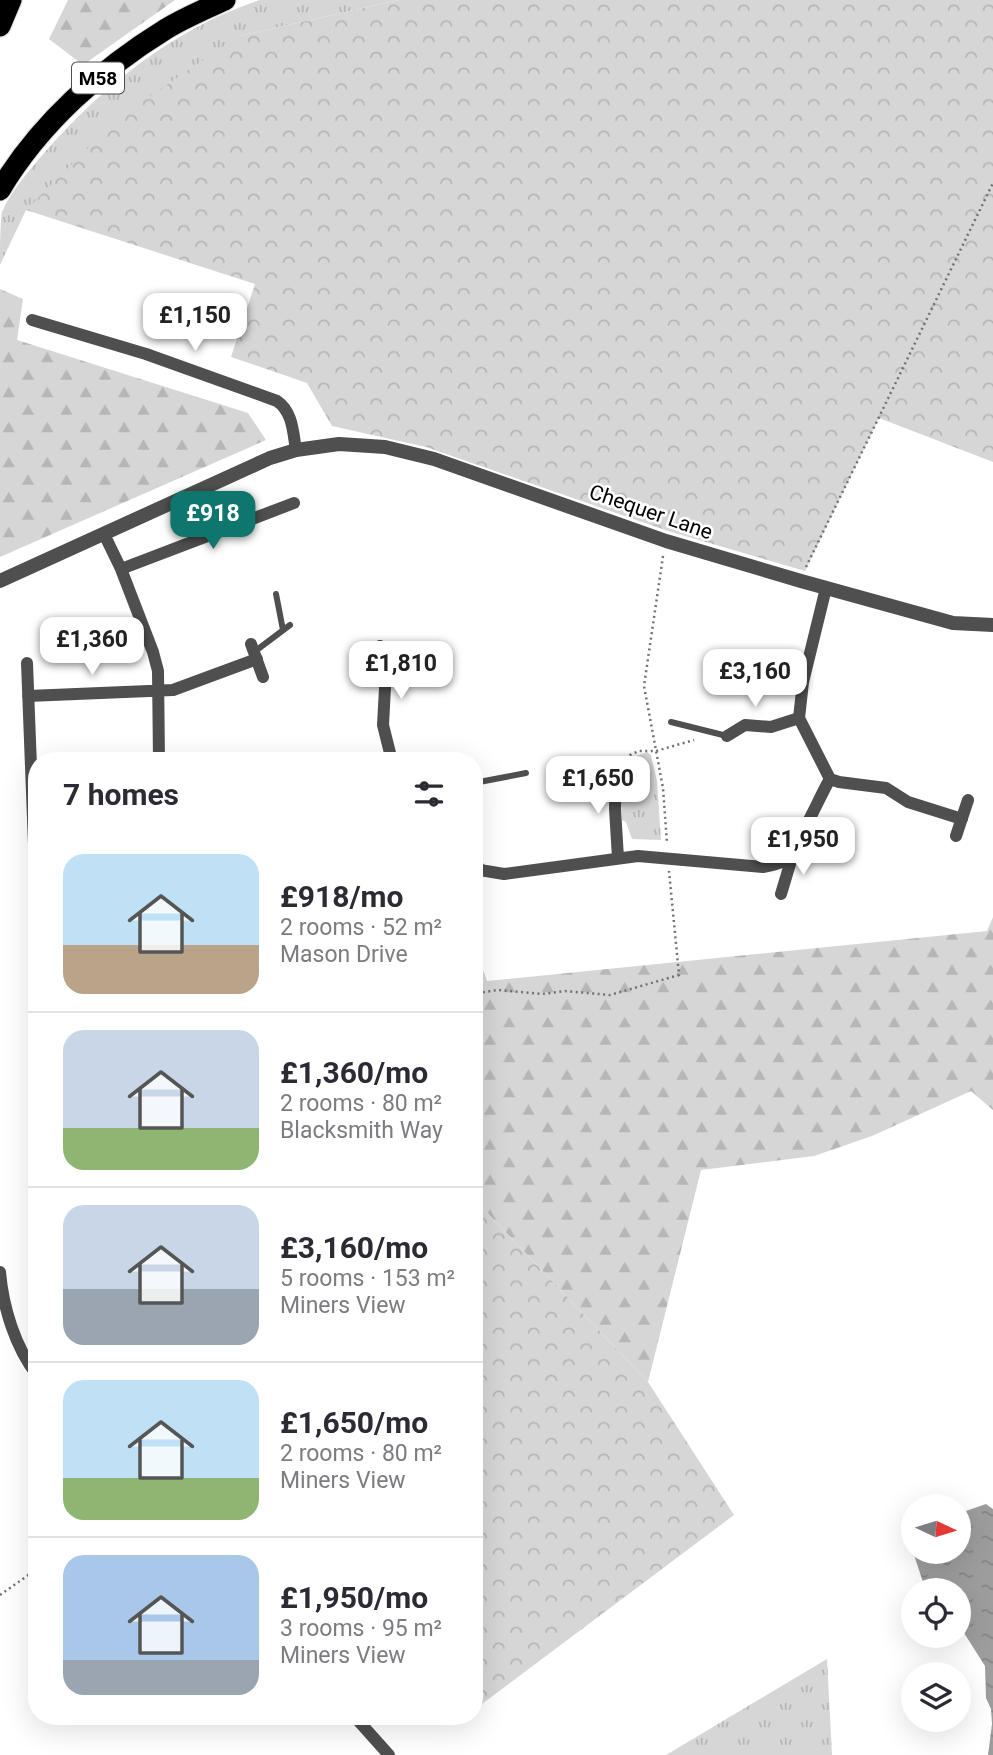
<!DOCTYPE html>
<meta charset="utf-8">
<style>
body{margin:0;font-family:Roboto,sans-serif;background:#f2f2f3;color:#2b2b33;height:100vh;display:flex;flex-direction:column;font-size:26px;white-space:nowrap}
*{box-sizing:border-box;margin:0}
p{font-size:23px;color:#7c7c81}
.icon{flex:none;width:38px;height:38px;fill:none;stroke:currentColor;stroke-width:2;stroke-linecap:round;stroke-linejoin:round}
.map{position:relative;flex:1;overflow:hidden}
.side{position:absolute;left:28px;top:752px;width:455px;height:973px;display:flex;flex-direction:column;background:#fff;border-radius:28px;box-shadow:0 7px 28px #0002}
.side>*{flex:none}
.needle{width:46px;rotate:94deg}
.controls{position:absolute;left:901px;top:1494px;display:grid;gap:14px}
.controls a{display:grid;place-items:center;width:70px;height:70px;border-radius:50%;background:#fff;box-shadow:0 7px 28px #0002;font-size:35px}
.price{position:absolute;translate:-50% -60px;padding:0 16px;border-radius:14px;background:#fff;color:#222;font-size:23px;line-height:46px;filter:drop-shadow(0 2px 4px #0008)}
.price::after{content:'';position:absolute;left:50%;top:42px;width:21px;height:16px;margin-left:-10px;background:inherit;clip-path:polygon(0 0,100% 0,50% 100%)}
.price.current{background:#0f766e;color:#fff}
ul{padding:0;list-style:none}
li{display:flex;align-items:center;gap:21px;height:175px;padding:0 35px}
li+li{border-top:2px solid #e1e1e2}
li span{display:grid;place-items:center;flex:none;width:196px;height:140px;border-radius:21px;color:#555}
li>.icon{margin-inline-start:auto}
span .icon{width:84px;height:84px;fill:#fffc;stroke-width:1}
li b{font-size:30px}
h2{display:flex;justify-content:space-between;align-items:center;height:84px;padding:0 35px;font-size:30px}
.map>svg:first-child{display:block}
</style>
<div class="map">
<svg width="993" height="1755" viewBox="0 0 993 1755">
<defs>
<pattern id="grass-tufts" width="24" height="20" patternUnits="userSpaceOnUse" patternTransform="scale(1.75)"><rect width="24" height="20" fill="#d6d6d6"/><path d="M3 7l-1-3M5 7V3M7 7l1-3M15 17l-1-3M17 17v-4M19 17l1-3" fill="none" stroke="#b6b6b6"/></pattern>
<pattern id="forest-firs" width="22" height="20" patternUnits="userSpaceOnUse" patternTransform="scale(1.75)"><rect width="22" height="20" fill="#d6d6d6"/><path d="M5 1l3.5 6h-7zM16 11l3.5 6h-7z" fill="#b6b6b6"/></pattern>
<pattern id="park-crowns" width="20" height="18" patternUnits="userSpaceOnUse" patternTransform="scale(1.75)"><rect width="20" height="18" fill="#d6d6d6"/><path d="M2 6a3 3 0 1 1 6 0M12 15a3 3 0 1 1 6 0" fill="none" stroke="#b6b6b6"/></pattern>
<pattern id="water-ripples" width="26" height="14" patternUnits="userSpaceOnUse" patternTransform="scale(1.75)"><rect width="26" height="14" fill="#9d9d9d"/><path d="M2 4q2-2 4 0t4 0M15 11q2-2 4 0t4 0" fill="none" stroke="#858585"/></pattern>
</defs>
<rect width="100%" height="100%" fill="#fff"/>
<path fill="url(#grass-tufts)" d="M260 0H399L239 36 26 210 0 265C0 249 0 225 2 212 12 189 29 171 45 152 104 85 175 28 260 0Z
M647 752 651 755 657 781 661 840 632 839 626 822 622 820 621 801 630 758Z
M827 1659 832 1755H666Z"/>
<path fill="url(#forest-firs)" d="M68 0H175L83 65 49 39Z
M0 289 23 299 17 340 248 413 266 440 0 557Z
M993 917V1110L971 1091 872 1136 814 1156 701 1170 648 1382 474 1199V945L487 981 987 931Z"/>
<path fill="url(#park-crowns)" d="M399 0H993V462L879 418 805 571 668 531 426 447 332 426 307 383 231 357 255 284 26 210 119 117 239 36Z
M474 1199 648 1382 734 1515 474 1710Z"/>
<path fill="url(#water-ripples)" d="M986 1504 993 1509V1755H988L992 1724 991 1709 986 1698 985 1666 959 1625V1591H926L912 1549 913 1545 914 1552H959V1511L963 1512Z"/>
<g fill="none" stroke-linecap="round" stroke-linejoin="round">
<g stroke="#dbdbdb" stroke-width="23">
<path id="motorway" d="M0 26 11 0
M0 190C39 124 101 69 166 29 184 18 205 9 225 0"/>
</g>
<path stroke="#717171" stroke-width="2.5" stroke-dasharray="2 3.5" stroke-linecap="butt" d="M663 556 644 686 663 788 667 843
M806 567 993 183
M623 764 630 755 639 751H656L694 740
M474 999 484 992 498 990 542 994 565 991 610 995 679 975 669 871
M0 1595 37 1569"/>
<path stroke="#4f4f4f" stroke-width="6" d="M276 594 283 630
M254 652 290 625
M671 722 727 736
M474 783 526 773"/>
<path stroke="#4f4f4f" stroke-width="12" d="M32 320 146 354 277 401C293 412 293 433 296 450
M104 534 121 569 153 652 158 671 159 761
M121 569 294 503
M826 588 803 682 799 718 830 779 839 782 886 788 908 802 962 819
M251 644 263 677
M380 646 385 688 383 725 392 761
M27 663 37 922
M28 696 173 690 257 659
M727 736 745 725 771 727 799 718
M616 774 615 809 618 858
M956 836 968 800
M474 859 480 870 504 874 638 856 763 867C768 866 774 865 779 863 795 856 819 797 830 779
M781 894 793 854
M0 1272C3 1307 15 1347 37 1375
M355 1717 389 1755"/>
<path stroke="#4f4f4f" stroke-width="14" d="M0 581 270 458 296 450 339 444 385 447 434 459 666 541 801 581 953 623 993 625"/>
<use href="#motorway" stroke="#000" stroke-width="21"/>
</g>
<g text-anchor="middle" stroke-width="5" stroke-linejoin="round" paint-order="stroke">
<rect fill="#fff" stroke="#4c4c4c" stroke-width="2" x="72" y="62.5" width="52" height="31" rx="5"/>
<g font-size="19" font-weight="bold" fill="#000">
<text x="98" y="85">M58</text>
</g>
<g font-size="21" fill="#000" stroke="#fff">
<text transform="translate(651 512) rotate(19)" y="7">Chequer Lane</text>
</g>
</g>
</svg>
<div class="controls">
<a><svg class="needle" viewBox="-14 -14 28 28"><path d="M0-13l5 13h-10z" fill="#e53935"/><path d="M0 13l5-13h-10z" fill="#7c7c81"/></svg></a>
<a><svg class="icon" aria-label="locate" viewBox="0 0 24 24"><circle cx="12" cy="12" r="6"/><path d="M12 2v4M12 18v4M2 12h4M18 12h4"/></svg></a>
<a><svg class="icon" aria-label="layers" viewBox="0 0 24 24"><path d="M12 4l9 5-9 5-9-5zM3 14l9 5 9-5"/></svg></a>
</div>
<b class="price" style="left:195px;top:353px">£1,150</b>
<b class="price current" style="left:213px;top:551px">£918</b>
<b class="price" style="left:92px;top:677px">£1,360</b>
<b class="price" style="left:401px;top:701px">£1,810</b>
<b class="price" style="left:755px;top:709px">£3,160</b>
<b class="price" style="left:598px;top:816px">£1,650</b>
<b class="price" style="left:803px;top:877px">£1,950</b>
<section class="side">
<h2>7 homes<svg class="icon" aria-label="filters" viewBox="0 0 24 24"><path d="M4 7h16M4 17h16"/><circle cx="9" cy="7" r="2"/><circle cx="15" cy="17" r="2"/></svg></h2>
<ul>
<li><span style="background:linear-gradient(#bfe0f5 65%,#b9a48a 0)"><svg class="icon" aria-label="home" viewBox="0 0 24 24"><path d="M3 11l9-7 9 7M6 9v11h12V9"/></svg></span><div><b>£918/mo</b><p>2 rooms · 52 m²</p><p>Mason Drive</p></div></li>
<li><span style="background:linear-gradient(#c9d6e8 70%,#8fb573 0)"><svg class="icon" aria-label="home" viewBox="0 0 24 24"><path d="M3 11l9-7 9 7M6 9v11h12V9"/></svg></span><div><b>£1,360/mo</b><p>2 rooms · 80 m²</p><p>Blacksmith Way</p></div></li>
<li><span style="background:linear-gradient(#c9d6e8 60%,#9aa5b1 0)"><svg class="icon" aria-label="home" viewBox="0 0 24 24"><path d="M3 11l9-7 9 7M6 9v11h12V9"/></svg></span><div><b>£3,160/mo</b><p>5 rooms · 153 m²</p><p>Miners View</p></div></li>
<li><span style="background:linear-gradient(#bfe0f5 70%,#8fb573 0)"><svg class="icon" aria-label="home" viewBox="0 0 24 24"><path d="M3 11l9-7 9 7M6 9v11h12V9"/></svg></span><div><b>£1,650/mo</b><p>2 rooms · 80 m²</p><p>Miners View</p></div></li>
<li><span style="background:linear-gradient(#a9c7e8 75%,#9aa5b1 0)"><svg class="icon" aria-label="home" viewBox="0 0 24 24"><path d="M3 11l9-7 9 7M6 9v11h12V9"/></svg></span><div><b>£1,950/mo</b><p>3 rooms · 95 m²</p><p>Miners View</p></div></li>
</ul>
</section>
</div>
